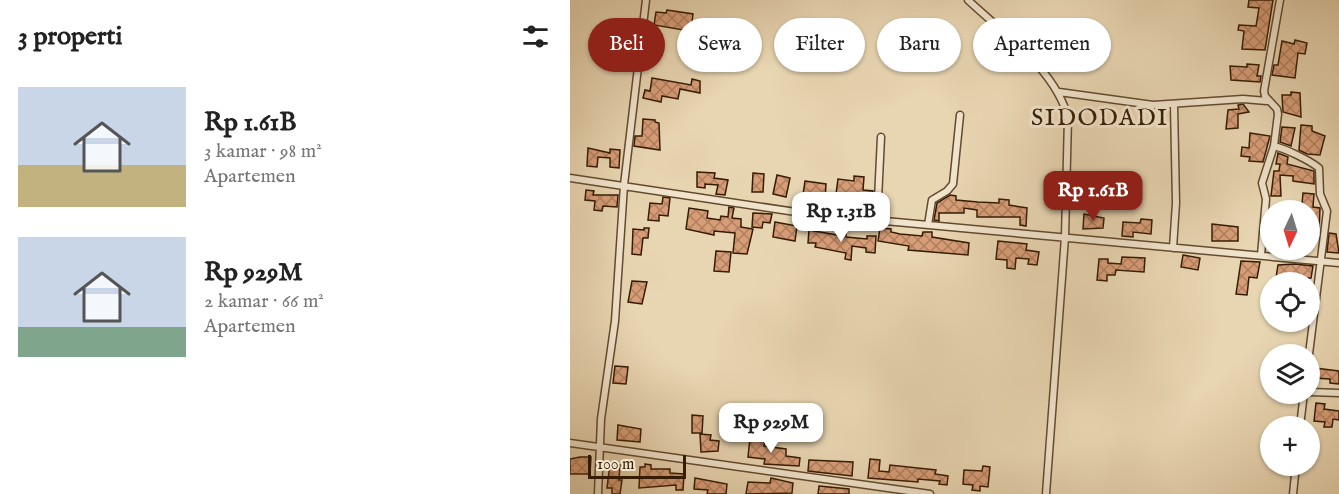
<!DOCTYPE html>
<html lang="id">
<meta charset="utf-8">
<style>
body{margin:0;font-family:"IM FELL English",serif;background:#f6f6f6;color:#222;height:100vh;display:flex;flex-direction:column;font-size:22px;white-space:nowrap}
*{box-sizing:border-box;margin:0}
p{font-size:20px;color:#767676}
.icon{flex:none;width:33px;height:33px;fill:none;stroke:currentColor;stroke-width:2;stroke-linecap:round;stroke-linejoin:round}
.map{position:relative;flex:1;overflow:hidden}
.details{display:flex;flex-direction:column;background:#fff;width:570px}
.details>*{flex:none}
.guide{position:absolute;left:18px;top:18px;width:570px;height:54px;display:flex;gap:12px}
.needle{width:39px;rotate:184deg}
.fabs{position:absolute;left:690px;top:200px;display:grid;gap:12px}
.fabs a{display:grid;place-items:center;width:60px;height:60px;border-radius:50%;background:#fff;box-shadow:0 2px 4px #0004;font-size:30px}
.scale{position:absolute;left:18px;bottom:15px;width:98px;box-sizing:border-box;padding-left:6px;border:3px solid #371c04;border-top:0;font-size:16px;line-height:21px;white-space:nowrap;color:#371c04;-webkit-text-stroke:4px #f0e4cc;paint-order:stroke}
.price{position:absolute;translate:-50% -51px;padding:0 14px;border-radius:12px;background:#fff;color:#222;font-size:20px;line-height:39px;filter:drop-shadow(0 2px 3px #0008)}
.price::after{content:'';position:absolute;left:50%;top:36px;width:18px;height:14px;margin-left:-9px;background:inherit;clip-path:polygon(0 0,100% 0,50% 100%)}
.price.active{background:#8f2418;color:#fff}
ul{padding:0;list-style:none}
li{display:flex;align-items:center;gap:18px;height:150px;padding:0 18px}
li span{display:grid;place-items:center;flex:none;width:168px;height:120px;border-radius:0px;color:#555}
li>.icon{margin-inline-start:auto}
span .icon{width:72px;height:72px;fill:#fffc;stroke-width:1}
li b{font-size:26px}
h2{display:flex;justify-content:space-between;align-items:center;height:72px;padding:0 18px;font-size:26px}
.tag{padding:0 21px;border-radius:27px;background:#fff;box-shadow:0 2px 4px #0004;font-size:21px;line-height:54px}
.tag.active{background:#8f2418;color:#fff}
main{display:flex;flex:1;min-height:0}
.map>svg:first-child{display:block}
</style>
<main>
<section class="details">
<h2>3 properti<svg class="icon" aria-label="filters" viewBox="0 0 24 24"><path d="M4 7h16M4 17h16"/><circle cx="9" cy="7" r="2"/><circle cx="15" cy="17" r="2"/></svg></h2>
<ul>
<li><span style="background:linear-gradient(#c9d6e8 65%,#c2b280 0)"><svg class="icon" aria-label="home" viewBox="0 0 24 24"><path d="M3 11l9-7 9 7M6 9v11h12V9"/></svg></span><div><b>Rp 1.61B</b><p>3 kamar · 98 m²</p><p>Apartemen</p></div></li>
<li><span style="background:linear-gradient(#c9d6e8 75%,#7fa58c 0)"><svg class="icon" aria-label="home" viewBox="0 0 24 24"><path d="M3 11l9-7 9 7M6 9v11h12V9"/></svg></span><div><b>Rp 929M</b><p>2 kamar · 66 m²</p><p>Apartemen</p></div></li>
</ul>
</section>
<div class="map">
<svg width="769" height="494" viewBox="0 0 769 494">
<defs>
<pattern id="building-cross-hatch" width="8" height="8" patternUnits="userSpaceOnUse" patternTransform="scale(1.5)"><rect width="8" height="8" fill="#d79d77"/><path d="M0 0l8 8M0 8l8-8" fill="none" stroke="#af7f5f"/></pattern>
</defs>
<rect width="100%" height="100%" fill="#e8d5b1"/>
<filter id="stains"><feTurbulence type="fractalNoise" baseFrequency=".00333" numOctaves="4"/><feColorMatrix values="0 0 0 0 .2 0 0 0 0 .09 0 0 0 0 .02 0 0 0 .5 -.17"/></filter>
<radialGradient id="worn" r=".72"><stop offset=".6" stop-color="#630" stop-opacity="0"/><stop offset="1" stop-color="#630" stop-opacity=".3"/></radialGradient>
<path fill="url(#building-cross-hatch)" stroke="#371c04" stroke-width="1.5" d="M679 0H703L695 50 672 49 674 31 668 30 669 25 686 26 689 8 678 7Z
M97 10 123 14 122 22 127 23 125 32 84 25 86 12 96 13Z
M44 35 59 37 55 62 37 59 39 48H42Z
M725 40 737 43 735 54 728 53 725 78 702 75 704 65H708L712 41 724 44Z
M677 64 689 65 687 76H691L690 82 661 80 660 66 677 67Z
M82 78 121 85 122 79 130 81V93L110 89 108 99 92 96 91 102 73 98 75 90 80 91Z
M721 92 730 93 731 117 713 112 712 95H721Z
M673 104 679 112 668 114V128L656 129 658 110 669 109 668 105Z
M73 119 85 120V122L89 123 90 150 64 146 65 136H72Z
M731 125 742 126V131L755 136 750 155 737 154 729 150Z
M712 127 725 128 721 146 710 142Z
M680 133 700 136 693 162 679 161 680 157 671 156 672 147 679 148Z
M18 148 40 153V149L50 150 49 168 40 167V158L28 157 27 167 17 166Z
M708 153 718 157 717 164 744 171V184L723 181V176L710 175 711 196H701L704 171H709L710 164H706Z
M127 172 145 173 144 178 158 180 155 195 146 194 148 185 135 184V188L127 187Z
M183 173 194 174 193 192H182Z
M207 175 220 178 216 197 203 194Z
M284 176 294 177 293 190 303 191 299 207 293 206 294 199 281 198V203H275V196L266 194 268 179 284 181Z
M235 181 256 184 255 200 233 195Z
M16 190 24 191 23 195H48L47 207 33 206 32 211 24 210 25 201 15 200Z
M733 193 744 194 743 207 750 208 749 232 740 230V210H727L728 203 732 204Z
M380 195 386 196V200L408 202 429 203V199L439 200V205L457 208 456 226 450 225V217H407V210L394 208V213H369V221L364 220 367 203Z
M93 197 100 198 98 216 89 215V221L78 220 80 203 92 204Z
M159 207 164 208 162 218 171 219V227L183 229 177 254 163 253 165 233 144 231V235L116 229 119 208 138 211 137 218 150 220 151 216 158 217Z
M183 213 202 214 200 223 193 222 192 228 182 227Z
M514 214 534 218 533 228 513 229Z
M571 219 582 220 581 234 563 232V237L552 236 553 222 570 223Z
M205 222 227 226 225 241 203 237Z
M642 224 668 227V241H642Z
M74 228H79L78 238H73L71 255 62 254 63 229 74 230Z
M310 228 321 229V232L330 234 352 236 353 232H362V237L399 243 398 255 338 250 339 246 308 241Z
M239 230 267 235V232L276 233V237L297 239V236H306L305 253 296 252V248L282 246 281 260 275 259 276 253 245 247 246 243H238Z
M759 233 766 234 769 253 757 252Z
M428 241 457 244 456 250 469 252 467 265 458 264 459 259 446 258 445 269 437 268V260L426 259Z
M146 251 161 252 159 272 144 271Z
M613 255 630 258 628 270 611 267Z
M552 257 575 258 574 272 546 270 545 275H537V281L527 280 529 259H538V263L551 264Z
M671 261 690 262 687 278 679 277 677 295 666 294Z
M725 264 743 266 741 278H721V281L706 278 708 265Z
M62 281 77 282 72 304 58 302Z
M45 366 58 367 56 384 43 383Z
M745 368 769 371V384L760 383V379L744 378Z
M746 403 755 404 754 409 769 411V420L763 419 762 427H754L755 422 744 421Z
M122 415 133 416 132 433H122Z
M48 425 71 429 70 442 47 440Z
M130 434 141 435 140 440 149 441 148 451 131 452Z
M180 438 195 439 194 446 216 449V456L230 458 229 466 194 464 195 459 178 457Z
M10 457H21L20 474H0V459Z
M300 459 310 460 309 471 319 472 320 465 366 470 365 474 378 476 377 485 369 484 370 481 348 479V482L298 478Z
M239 460 283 462 282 476 238 471Z
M40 464 50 465 49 480H52L50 494H42V488H37Z
M75 464 81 465V469H100V473L114 474 113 490H106V485L69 488 70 467H75Z
M413 466 420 467 418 487 410 486V491L402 490 403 485 393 484 394 470 412 471Z
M125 478 157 484 156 494H137L138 490 124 489Z
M201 478 223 483 222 493 176 494 178 482 200 483Z
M249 486 279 489V494H248Z"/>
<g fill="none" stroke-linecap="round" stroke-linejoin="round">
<g stroke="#634a2f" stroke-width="9">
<path id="minor" d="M398 0C433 33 486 70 498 118L495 237 476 494
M489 92 583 105 673 99 697 101
M704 146C716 149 739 160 749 168L750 194 757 211 739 354
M0 178 239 214 769 263
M307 220 311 137
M358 225 362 200 377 191 383 184 390 115
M603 248 606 203 604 105
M691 255 696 199 692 183 704 146 708 114 707 109 695 96 694 91 710 0
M740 392 769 393
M730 426 734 393
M0 443 360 494
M28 494 31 419 45 321 54 185 76 0
M723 494 726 465"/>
</g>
<use href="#minor" stroke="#f0e4cc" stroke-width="6"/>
</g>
<g text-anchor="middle" stroke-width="6" stroke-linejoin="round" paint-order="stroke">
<g font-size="24" letter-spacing="1.5" fill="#371c04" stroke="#f0e4cc">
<text x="530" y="125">SIDODADI</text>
</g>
</g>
<rect width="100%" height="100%" filter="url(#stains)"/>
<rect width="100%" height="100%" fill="url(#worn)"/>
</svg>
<div class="fabs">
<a><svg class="needle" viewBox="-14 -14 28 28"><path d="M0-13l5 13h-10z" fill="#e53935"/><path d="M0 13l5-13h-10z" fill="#767676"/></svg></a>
<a><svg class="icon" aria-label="locate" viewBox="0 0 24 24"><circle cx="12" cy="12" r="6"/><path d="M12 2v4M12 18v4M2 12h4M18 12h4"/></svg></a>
<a><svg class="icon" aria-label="layers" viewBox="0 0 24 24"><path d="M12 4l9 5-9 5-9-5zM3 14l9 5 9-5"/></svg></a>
<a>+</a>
</div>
<div class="scale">100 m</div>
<b class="price active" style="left:523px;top:222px">Rp 1.61B</b>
<b class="price" style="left:271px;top:243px">Rp 1.31B</b>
<b class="price" style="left:201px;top:454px">Rp 929M</b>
<div class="guide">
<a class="tag active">Beli</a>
<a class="tag">Sewa</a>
<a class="tag">Filter</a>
<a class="tag">Baru</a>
<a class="tag">Apartemen</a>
</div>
</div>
</main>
